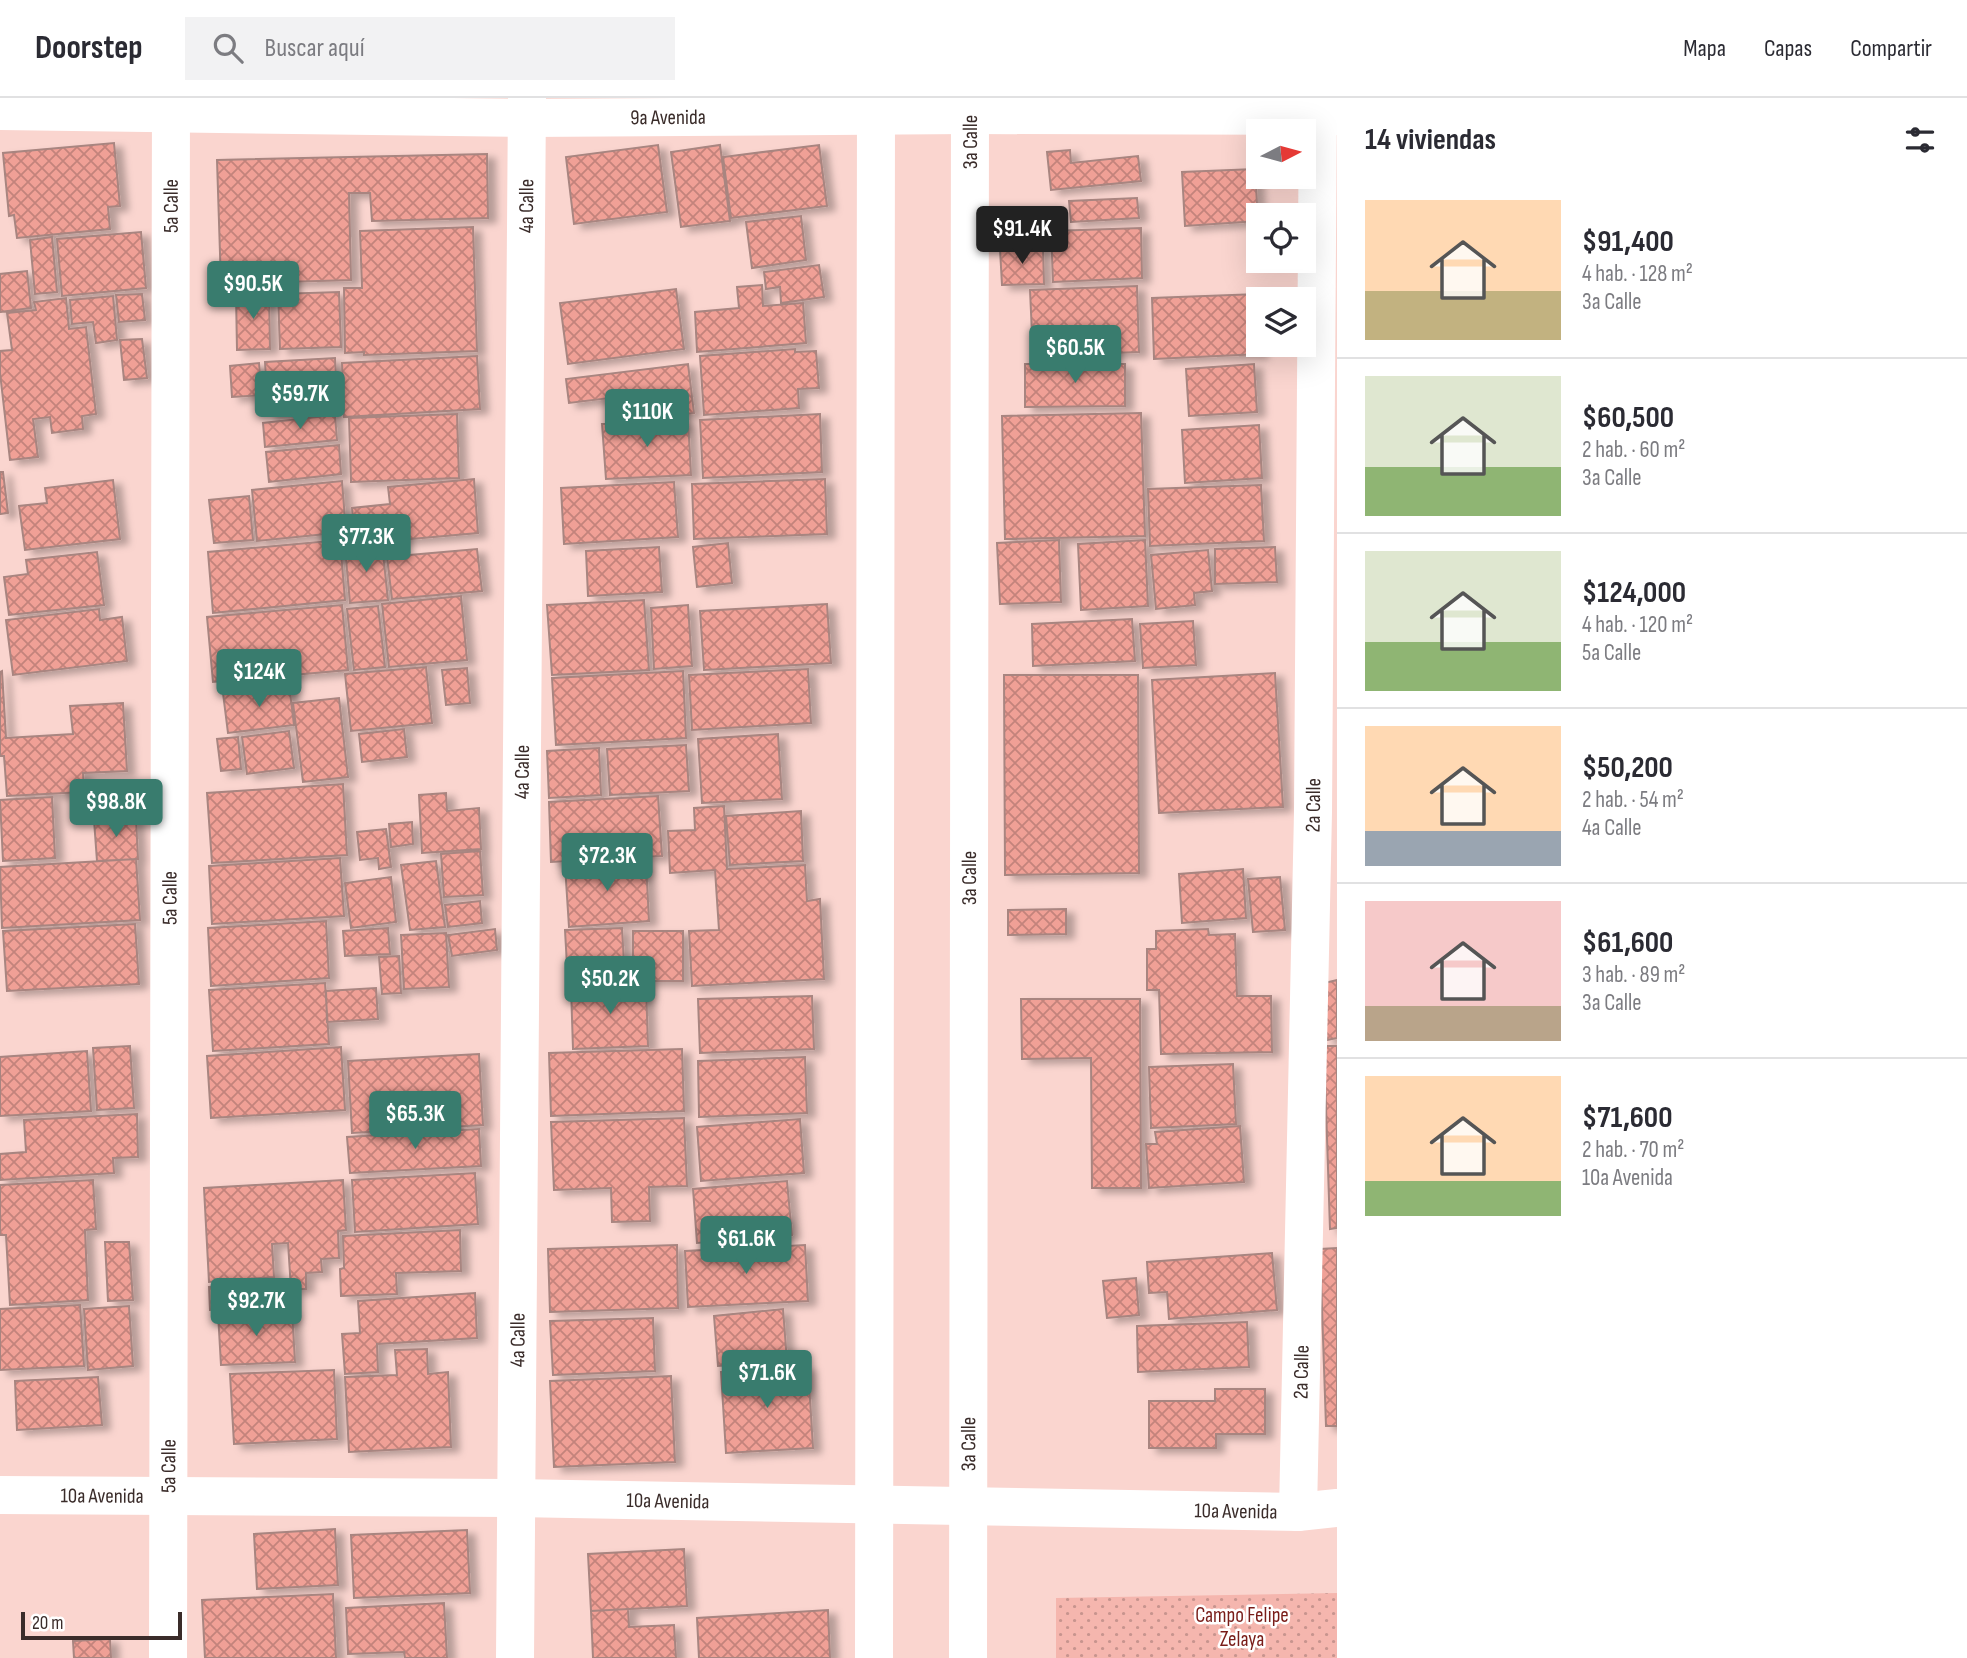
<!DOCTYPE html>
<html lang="es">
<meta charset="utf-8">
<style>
body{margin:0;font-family:"Sofia Sans Condensed",sans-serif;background:#f2f2f3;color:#2b2b33;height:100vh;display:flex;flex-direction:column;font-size:26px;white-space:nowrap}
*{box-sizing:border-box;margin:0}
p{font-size:23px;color:#7c7c81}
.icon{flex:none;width:38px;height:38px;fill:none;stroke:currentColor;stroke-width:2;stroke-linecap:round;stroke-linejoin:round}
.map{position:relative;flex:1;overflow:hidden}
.details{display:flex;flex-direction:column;background:#fff;width:630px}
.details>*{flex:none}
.needle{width:46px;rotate:84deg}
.buttons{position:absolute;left:1246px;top:21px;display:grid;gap:14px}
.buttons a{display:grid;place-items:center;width:70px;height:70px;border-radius:0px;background:#fff;box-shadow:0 7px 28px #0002;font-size:35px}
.scale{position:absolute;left:21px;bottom:18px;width:161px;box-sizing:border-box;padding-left:7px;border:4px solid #3a2c2a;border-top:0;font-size:19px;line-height:24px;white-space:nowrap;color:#3a2c2a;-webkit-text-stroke:5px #fff;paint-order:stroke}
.price{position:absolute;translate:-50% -60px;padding:0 16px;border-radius:7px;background:#397c6e;color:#fff;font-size:23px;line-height:46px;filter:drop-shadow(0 2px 4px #0008)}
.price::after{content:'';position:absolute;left:50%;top:42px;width:21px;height:16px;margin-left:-10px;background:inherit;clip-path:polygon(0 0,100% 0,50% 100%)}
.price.active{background:#222;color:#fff}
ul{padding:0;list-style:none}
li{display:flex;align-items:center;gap:21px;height:175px;padding:0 28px}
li+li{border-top:2px solid #e1e1e2}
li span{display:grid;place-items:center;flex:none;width:196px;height:140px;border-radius:0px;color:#555}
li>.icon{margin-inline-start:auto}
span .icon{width:84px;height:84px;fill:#fffc;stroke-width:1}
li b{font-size:30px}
h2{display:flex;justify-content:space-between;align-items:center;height:84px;padding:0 28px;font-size:30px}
header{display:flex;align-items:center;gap:42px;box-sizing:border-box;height:98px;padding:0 35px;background:#fff;border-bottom:2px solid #e1e1e2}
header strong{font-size:33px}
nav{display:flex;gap:38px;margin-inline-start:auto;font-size:24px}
.search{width:490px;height:63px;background:#f2f2f3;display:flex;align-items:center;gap:18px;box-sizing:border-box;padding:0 24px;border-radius:0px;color:#7c7c81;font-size:26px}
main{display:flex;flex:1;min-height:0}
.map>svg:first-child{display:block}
</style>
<header>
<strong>Doorstep</strong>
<div class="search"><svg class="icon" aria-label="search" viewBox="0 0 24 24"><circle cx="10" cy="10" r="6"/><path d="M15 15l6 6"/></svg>Buscar aquí</div>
<nav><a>Mapa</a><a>Capas</a><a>Compartir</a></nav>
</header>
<main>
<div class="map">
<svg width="1337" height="1560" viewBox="0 0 1337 1560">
<defs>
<pattern id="park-dots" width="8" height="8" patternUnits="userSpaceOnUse" patternTransform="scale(1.75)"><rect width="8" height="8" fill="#f5b6ae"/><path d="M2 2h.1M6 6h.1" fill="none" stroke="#c7948e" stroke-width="1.8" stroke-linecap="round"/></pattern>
<pattern id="building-cross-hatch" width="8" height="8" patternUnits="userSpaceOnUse" patternTransform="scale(1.75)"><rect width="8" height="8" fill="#f0a096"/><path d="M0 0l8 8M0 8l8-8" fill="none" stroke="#c3837b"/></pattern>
<filter id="shadow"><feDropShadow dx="8" dy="4.5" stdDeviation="3.5" flood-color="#0004"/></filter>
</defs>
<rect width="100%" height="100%" fill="#fad5cf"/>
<path fill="url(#park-dots)" d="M1337 1495V1560H1056V1500Z"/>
<path fill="url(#building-cross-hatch)" stroke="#a88580" stroke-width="2" filter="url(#shadow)" d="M114 45 120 108 108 109 110 131 17 140 14 117 9 118 3 55Z
M658 47 667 114 574 126 566 59Z
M720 47 730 123 681 129 671 54Z
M819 47 827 108 731 120 723 59Z
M1070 52 1071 65 1138 58 1141 83 1051 92 1047 54Z
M487 56 488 120 372 123 370 95H349L351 182 221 186 217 62Z
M1255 71 1258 123 1185 128 1182 74Z
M1137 100 1139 120 1071 124 1069 103Z
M801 118 806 162 752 170 746 124Z
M473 129 477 253 364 257V254L345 255 344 190H362L360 133Z
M1141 130 1142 180 1053 184 1051 133Z
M141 134 146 190 62 198 57 141Z
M52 139 57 194 35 196 30 142Z
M1043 150 1044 186 1002 187 1000 151Z
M819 167 824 199 781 205 780 189 766 191 764 174Z
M27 173 31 210 0 214V176Z
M762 187 763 208 803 205 806 245 697 254 695 214 739 210 737 189Z
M1137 188 1139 254 1033 258 1030 192Z
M676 191 684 251 568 266 560 205Z
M339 194 341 249 280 251 278 196Z
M269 195 270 251 237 252 236 196Z
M142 196 145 222 119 224 116 197Z
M1258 196 1260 256 1154 261 1152 200Z
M113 198 117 242 96 245 93 224 72 226 70 202Z
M66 200 69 231 86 229 96 316 82 318 83 331 52 335 50 319 33 321 38 359 10 362 0 275V253L12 252 7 215 36 212 34 204Z
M142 241 147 280 124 282 120 242Z
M795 251V254L816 253 819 290 798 291 799 310 704 317 700 258Z
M477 258 480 311 344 319 342 265Z
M335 260 338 313 268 318 265 264Z
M259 265 262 297 232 299 230 268Z
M688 266 694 315 613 324 609 300 569 305 566 281Z
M1025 266H1125V308L1025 309Z
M1254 266 1257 314 1189 318 1186 271Z
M1141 315 1145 438 1005 441 1002 318Z
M457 316 459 380 351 384 349 320Z
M820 316 822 374 703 380 700 322Z
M335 317 337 342 265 349 263 325Z
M688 321 691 377 606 381 602 326Z
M1259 327 1262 380 1185 385 1182 332Z
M339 347 341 376 269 384 266 354Z
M0 374H3L8 415 0 416Z
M474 381 478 435 355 446 352 410 390 406 388 389Z
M825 381 827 436 694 441 692 386Z
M113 382 120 441 25 452 19 408 47 405 45 390Z
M342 383 346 434 257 443 252 392Z
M674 384 678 439 564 446 561 390Z
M1261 387 1264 443 1150 448 1148 391Z
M249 398 253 442 214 445 209 402Z
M340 442 345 502 213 515 208 454Z
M1059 442 1061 504 1000 506 997 445Z
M1145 442 1148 508 1081 512 1078 446Z
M728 445 732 485 697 489 693 449Z
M382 446 388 502 350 505 345 450Z
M659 449 662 494 588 498 586 453Z
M1275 449 1277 484 1215 486V451Z
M477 451 482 493 392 501 387 459Z
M1208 452 1212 493 1194 495 1195 507 1156 511 1151 457Z
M97 454 104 507 9 517 4 479 28 476 26 462Z
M461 498 467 562 389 569 382 506Z
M644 502 649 572 552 577 547 507Z
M827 506 831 565 704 572 700 513Z
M342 507 348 572 213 584 207 519Z
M688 507 692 568 654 571 651 510Z
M378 508 385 569 354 572 347 511Z
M99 511 100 522 122 519 127 563 13 577 6 522Z
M1132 521 1135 563 1033 568 1032 526Z
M1193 523 1196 567 1143 570 1140 526Z
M426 569 432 625 351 633 345 576Z
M467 570 470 605 446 607 442 572Z
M808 571 811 625 692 632 689 577Z
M2 573 6 640 73 636 70 608 123 605 127 673 83 675 84 694 7 698 4 658H0V574Z
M683 573 686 640 556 647 552 580Z
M1275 575 1283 709 1159 715 1152 582Z
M1004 577H1138L1139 775 1005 777Z
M289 586 294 627 228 635 223 595Z
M339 600 348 679 303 684 293 605Z
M404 631 407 659 362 664 359 636Z
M289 633 294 670 247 676 242 639Z
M778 636 782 701 702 705 698 641Z
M238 639 241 671 221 673 217 641Z
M686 647 689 693 610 697 607 651Z
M599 650 601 697 549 700 547 653Z
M343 686 347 757 212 765 207 695Z
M446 695 447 713 479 710 481 751 422 755 419 697Z
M658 698 662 758 551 764 549 704Z
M52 699 55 760 3 763 0 702Z
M724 708 727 771 805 767 807 803 820 801 824 881 692 888 689 833 719 832 715 772 670 775 668 733 695 732 694 710Z
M801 713 803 763 730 767 726 718Z
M136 720 138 761 97 763 94 722Z
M412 724 413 746 391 749 389 726Z
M386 731 391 769 379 771 378 760 360 762 357 734Z
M480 753 483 797 444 799 441 756Z
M340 760 344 818 212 826 209 768Z
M136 761 140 822 2 830 0 769Z
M436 763 445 829 410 832 401 767Z
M646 763 649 823 569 829 565 767Z
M1243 771 1246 820 1182 825 1179 776Z
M391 779 396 824 351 830 345 785Z
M1280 779 1285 832 1253 834 1248 781Z
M480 803 482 825 448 829 445 807Z
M1066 811V836L1008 837V812Z
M326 823 329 880 211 888 208 830Z
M135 826 139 886 7 893 3 833Z
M388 830 390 856 345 858 343 833Z
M622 830 625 883 568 886 565 832Z
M495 831 497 852 452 858 448 837Z
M1208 831 1209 837 1235 836 1237 898H1271L1272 954 1161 956 1159 892H1147V851H1156V833Z
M633 833H683V883H633Z
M446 835 449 889 404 891 401 837Z
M399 858 401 895 382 896 379 859Z
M1337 882V940L1327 942 1316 887Z
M325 885 329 946 213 953 209 892Z
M646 886 648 948 573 951 571 889Z
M376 890 378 921 327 924 326 893Z
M812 898 814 951 700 955 698 901Z
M1021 901H1140L1141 1090H1092L1091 960 1022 961Z
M130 948 134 1010 97 1012 93 950Z
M1324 948H1337V1130L1330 1131Z
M341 949 345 1012 211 1020 207 958Z
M682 951 684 1013 551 1018 549 955Z
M87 953 91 1013 0 1018V959Z
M479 956 483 1027 352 1035 348 963Z
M805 959 807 1015 699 1019 698 963Z
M1233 966 1236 1026 1151 1030 1149 969Z
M137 1016 138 1059 113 1060 114 1075 0 1082V1056L26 1054 24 1022Z
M684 1020 687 1088 649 1089 650 1123 612 1124 611 1090 554 1092 551 1024Z
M800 1021 804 1075 701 1083 697 1029Z
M1240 1028 1244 1084 1149 1090 1146 1046H1157L1155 1034Z
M479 1031 481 1068 350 1075 347 1039Z
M475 1075 478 1126 355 1134 352 1082Z
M93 1082 96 1131 85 1132 88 1202 10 1207 6 1137H0V1087Z
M343 1082 346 1132 338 1133 339 1160 321 1161 322 1174 306 1175V1191H291L288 1145 272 1146 274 1179 209 1184 204 1090Z
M787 1083 792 1137 697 1145 693 1091Z
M460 1132 461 1173 396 1175 397 1196 341 1198 340 1171 344 1170 343 1138Z
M105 1144H129L133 1202 108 1203Z
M677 1147 678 1210 550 1214 548 1151Z
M805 1147 808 1203 688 1209 685 1153Z
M1337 1150V1328H1326L1320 1151Z
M1272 1155 1277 1212 1169 1221 1167 1194 1149 1195 1147 1164Z
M1136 1180 1139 1217 1107 1220 1103 1183Z
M276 1185 277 1208 210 1212 209 1189Z
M475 1195 477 1240 377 1246 378 1274 345 1276 342 1236 360 1235 358 1203Z
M80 1207 84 1268 0 1272V1211Z
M129 1208 133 1268 88 1272 84 1211Z
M783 1211 787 1263 718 1268 714 1218Z
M292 1212 295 1264 221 1267 218 1215Z
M653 1220 655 1273 553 1277 550 1223Z
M1247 1224 1249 1269 1138 1274 1137 1228Z
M427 1251 428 1276 448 1274 451 1349 349 1354 345 1279 397 1277 395 1252Z
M808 1268 813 1350 726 1355 721 1274Z
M334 1272 337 1341 234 1346 230 1276Z
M671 1278 675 1364 554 1369 550 1283Z
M98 1279 102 1327 17 1332 15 1283Z
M1215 1291H1265V1336H1216V1350H1149V1303H1215Z
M335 1431 338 1487 257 1491 254 1436Z
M467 1432 470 1495 354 1500 351 1437Z
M684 1451 687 1508 591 1513 588 1456Z
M333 1496 336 1560H205L202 1502Z
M444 1505 447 1560H405L404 1554 348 1556 346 1510Z
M628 1511 629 1529 674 1527 676 1560H593L591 1513Z
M828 1512 830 1560H699L697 1520Z
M110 1541 111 1560H74L73 1543Z"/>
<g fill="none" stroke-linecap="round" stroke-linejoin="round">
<g stroke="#fff" stroke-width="38">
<path id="s1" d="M0 13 527 20 970 17 1337 18"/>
<path id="s2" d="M0 1397 515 1400 1298 1414 1337 1410"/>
<path id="s3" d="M1298 1414 1313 714 1318 0"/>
<path id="s4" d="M168 1560 171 0"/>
<path id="s5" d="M515 1560 527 0"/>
</g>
<g stroke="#fff" stroke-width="38">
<path d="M874 1560 876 0"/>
<path id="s6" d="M968 1560 970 0"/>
</g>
</g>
<g text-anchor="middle" stroke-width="5" stroke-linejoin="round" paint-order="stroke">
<g font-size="21" fill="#3a2c2a" stroke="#fff">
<text dy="7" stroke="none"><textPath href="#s1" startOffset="668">9a Avenida</textPath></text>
<text dy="7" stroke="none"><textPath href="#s6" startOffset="1516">3a Calle</textPath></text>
<text dy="7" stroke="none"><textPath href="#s4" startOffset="1452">5a Calle</textPath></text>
<text dy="7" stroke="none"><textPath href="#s5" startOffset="1452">4a Calle</textPath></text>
<text dy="7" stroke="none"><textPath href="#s5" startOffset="886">4a Calle</textPath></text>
<text dy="7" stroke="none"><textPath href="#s3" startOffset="707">2a Calle</textPath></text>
<text dy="7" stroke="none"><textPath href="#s6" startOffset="780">3a Calle</textPath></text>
<text dy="7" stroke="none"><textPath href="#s4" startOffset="760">5a Calle</textPath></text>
<text dy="7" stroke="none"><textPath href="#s5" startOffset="318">4a Calle</textPath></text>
<text dy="7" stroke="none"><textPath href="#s3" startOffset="140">2a Calle</textPath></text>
<text dy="7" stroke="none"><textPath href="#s6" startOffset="214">3a Calle</textPath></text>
<text dy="7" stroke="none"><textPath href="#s4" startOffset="192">5a Calle</textPath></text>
<text dy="7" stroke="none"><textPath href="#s2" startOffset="102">10a Avenida</textPath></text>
<text dy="7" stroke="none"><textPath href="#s2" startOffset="668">10a Avenida</textPath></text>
<text dy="7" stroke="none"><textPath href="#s2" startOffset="1236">10a Avenida</textPath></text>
</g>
<g font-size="21" fill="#791d19" stroke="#fff">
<text x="1242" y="1524">Campo Felipe<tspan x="1242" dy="24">Zelaya</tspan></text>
</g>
</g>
</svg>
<div class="buttons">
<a><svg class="needle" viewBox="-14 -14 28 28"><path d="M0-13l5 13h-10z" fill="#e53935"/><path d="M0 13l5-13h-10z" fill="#7c7c81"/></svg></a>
<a><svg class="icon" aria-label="locate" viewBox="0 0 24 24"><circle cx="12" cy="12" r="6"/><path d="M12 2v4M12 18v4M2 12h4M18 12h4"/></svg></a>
<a><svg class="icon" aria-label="layers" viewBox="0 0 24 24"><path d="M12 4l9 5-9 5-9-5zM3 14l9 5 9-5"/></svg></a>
</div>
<div class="scale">20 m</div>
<b class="price active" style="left:1022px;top:168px">$91.4K</b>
<b class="price" style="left:253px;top:223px">$90.5K</b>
<b class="price" style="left:1075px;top:287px">$60.5K</b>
<b class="price" style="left:300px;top:333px">$59.7K</b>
<b class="price" style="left:647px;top:351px">$110K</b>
<b class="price" style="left:366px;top:476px">$77.3K</b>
<b class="price" style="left:259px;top:611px">$124K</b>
<b class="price" style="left:116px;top:741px">$98.8K</b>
<b class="price" style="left:607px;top:795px">$72.3K</b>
<b class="price" style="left:610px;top:918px">$50.2K</b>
<b class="price" style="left:415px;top:1053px">$65.3K</b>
<b class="price" style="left:746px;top:1178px">$61.6K</b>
<b class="price" style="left:256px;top:1240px">$92.7K</b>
<b class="price" style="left:767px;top:1312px">$71.6K</b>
</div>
<section class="details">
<h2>14 viviendas<svg class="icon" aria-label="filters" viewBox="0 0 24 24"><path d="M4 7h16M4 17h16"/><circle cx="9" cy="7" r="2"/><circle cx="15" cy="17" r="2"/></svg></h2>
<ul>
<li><span style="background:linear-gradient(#ffd9b3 65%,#c2b280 0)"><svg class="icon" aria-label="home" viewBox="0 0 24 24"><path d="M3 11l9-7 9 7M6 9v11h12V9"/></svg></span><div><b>$91,400</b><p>4 hab. · 128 m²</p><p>3a Calle</p></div></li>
<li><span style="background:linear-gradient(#dfe7d0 65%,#8fb573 0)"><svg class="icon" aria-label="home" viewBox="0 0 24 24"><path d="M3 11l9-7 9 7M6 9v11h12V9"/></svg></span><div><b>$60,500</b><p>2 hab. · 60 m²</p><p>3a Calle</p></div></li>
<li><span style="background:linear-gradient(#dfe7d0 65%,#8fb573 0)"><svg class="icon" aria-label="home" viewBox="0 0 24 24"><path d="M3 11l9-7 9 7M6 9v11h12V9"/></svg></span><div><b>$124,000</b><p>4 hab. · 120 m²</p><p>5a Calle</p></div></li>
<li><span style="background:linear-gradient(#ffd9b3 75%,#9aa5b1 0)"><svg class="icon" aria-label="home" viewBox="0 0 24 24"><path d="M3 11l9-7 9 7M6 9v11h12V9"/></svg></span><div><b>$50,200</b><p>2 hab. · 54 m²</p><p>4a Calle</p></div></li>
<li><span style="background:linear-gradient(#f6c9c9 75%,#b9a48a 0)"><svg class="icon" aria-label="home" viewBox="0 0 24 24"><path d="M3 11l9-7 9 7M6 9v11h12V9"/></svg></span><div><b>$61,600</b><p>3 hab. · 89 m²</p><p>3a Calle</p></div></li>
<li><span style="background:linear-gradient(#ffd9b3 75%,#8fb573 0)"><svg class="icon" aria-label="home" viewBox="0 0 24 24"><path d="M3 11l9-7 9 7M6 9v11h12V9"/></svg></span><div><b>$71,600</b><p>2 hab. · 70 m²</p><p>10a Avenida</p></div></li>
</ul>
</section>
</main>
